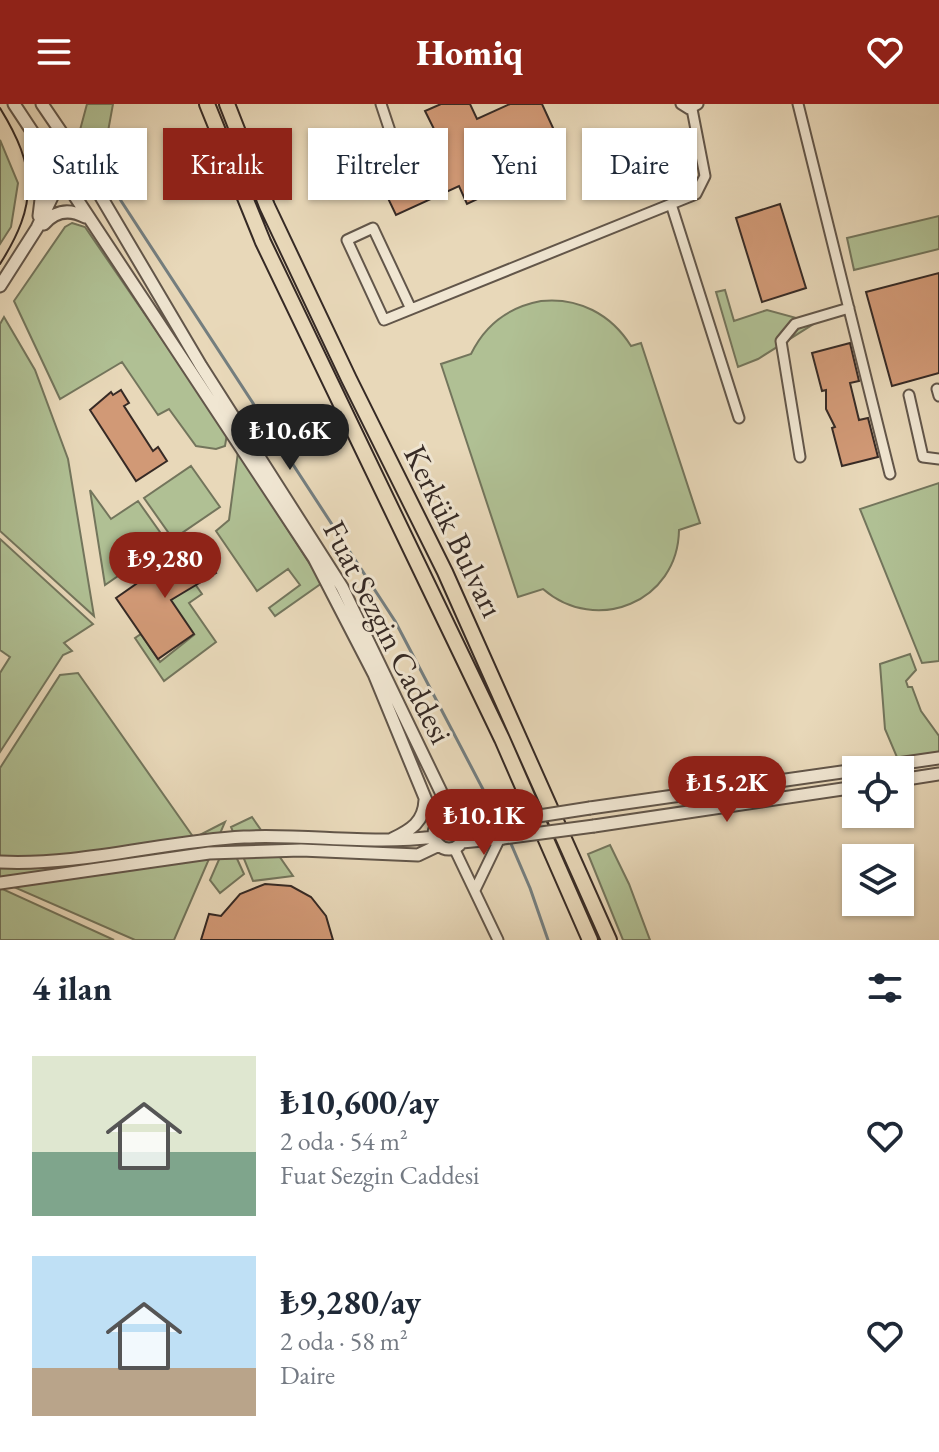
<!DOCTYPE html>
<html lang="tr">
<meta charset="utf-8">
<style>
body{margin:0;font-family:"EB Garamond",serif;background:#f2f2f3;color:#1f2937;height:100vh;display:flex;flex-direction:column;font-size:30px;white-space:nowrap}
*{box-sizing:border-box;margin:0}
p{font-size:26px;color:#747a83}
.icon{flex:none;width:44px;height:44px;fill:none;stroke:currentColor;stroke-width:2;stroke-linecap:round;stroke-linejoin:round}
.map{position:relative;height:836px;overflow:hidden}
.sheet{display:flex;flex-direction:column;background:#fff;flex:1}
.sheet>*{flex:none}
.guide{position:absolute;left:24px;top:24px;width:892px;height:72px;display:flex;gap:16px}
.fabs{position:absolute;left:842px;top:652px;display:grid;gap:16px}
.fabs a{display:grid;place-items:center;width:72px;height:72px;border-radius:0px;background:#fff;box-shadow:0 2px 6px #0004;font-size:40px}
.price{position:absolute;translate:-50% -68px;padding:0 18px;border-radius:28px;background:#8f2418;color:#fff;font-size:26px;line-height:52px;filter:drop-shadow(0 2px 4px #0008)}
.price::after{content:'';position:absolute;left:50%;top:48px;width:24px;height:18px;margin-left:-12px;background:inherit;clip-path:polygon(0 0,100% 0,50% 100%)}
.price.selected{background:#222;color:#fff}
ul{padding:0;list-style:none}
li{display:flex;align-items:center;gap:24px;height:200px;padding:0 32px}
li span{display:grid;place-items:center;flex:none;width:224px;height:160px;border-radius:0px;color:#555}
li>.icon{margin-inline-start:auto}
span .icon{width:96px;height:96px;fill:#fffc;stroke-width:1}
li b{font-size:34px}
h2{display:flex;justify-content:space-between;align-items:center;height:96px;padding:0 32px;font-size:34px}
.chip{padding:0 28px;border-radius:0px;background:#fff;box-shadow:0 2px 6px #0004;font-size:28px;line-height:72px}
.chip.selected{background:#8f2418;color:#fff}
header{display:flex;justify-content:space-between;align-items:center;height:104px;padding:0 32px;background:#8f2418;color:#fff;font-size:36px;font-weight:800}
.map>svg:first-child{display:block}
</style>
<header><svg class="icon" aria-label="menu" viewBox="0 0 24 24"><path d="M4 6h16M4 12h16M4 18h16"/></svg>Homiq<svg class="icon" aria-label="heart" viewBox="0 0 24 24"><path d="M12 20l-8-8c-3-5 5-10 8-4 3-6 11-1 8 4z"/></svg></header>
<div class="map">
<svg width="939" height="836" viewBox="0 0 939 836">
<rect width="100%" height="100%" fill="#e8d8b9"/>
<filter id="stains"><feTurbulence type="fractalNoise" baseFrequency=".0025" numOctaves="4"/><feColorMatrix values="0 0 0 0 .2 0 0 0 0 .09 0 0 0 0 .02 0 0 0 .5 -.17"/></filter>
<radialGradient id="worn" r=".72"><stop offset=".6" stop-color="#630" stop-opacity="0"/><stop offset="1" stop-color="#630" stop-opacity=".3"/></radialGradient>
<path fill="#b0c094" stroke="#73755c" stroke-width="2" d="M87 0H113L105 44 97 57 80 26Z
M0 36 18 79 11 123 0 140Z
M939 112V145L854 166 847 134Z
M72 119 85 123 227 330 225 342 216 345 196 342 169 305 158 311 122 258 60 295 14 197 65 123Z
M725 186 734 217 767 206 815 219 758 255 738 263 716 188Z
M541 197C578 193 611 210 631 242L641 239 700 419 679 426C678 498 596 531 543 485L518 493 441 260 471 250C485 221 509 203 541 197Z
M4 213 35 266 68 355 94 512 0 427V220Z
M238 348 322 479 275 512 269 504 300 481 288 465 257 487 216 427 229 416Z
M191 362 220 403 173 435 144 394Z
M939 379V557L922 559 860 405Z
M90 386 111 415 138 397 167 438 105 481Z
M0 435 93 520 64 539 72 547 63 551 0 648V569L10 553 0 546Z
M195 480 202 490 189 499 216 538 164 577 135 534 141 530 160 558 194 531 153 508Z
M910 550 916 566 906 577 908 583H912L921 607 939 632V659L902 665 885 625 880 560Z
M78 569 194 734 225 718 174 836H135L0 777V664L60 571Z
M252 713 293 772 253 777 231 723Z
M228 735 244 770 220 789 210 776Z
M610 741 629 780 650 836H623L588 750Z
M0 784 114 836H0Z"/>
<g fill="none" stroke-linecap="round" stroke-linejoin="round">
<path stroke="#747e7f" stroke-width="3" d="M112 83 395 517 498 714
M509 735 530 784 548 836"/>
</g>
<path fill="#d19976" stroke="#362a25" stroke-width="2" d="M441 0H470L477 15 510 0H542L559 37 499 65 507 81 467 100 459 82 396 111 373 63 438 33 425 7Z
M780 100 806 184 762 198 736 114Z
M939 169V269L892 282 866 188Z
M850 239 859 277 850 279 859 316 868 314 878 353 842 362 832 324 835 323 826 305V286L822 287 812 249Z
M121 286 129 299 124 302 153 347 158 343 167 357 136 377 90 306 111 288 113 291Z
M195 439 216 469 171 496 194 530 158 555 116 494Z
M265 780 291 782 311 793 326 812 333 836H201L209 810 221 812 240 790Z"/>
<g fill="none" stroke-linecap="round" stroke-linejoin="round">
<g stroke="#62564a" stroke-width="13">
<path id="minor" d="M381 0 391 30
M681 0 689 5 698 0
M798 0 890 370
M671 100 739 314
M411 205 373 124 347 136 384 216 696 90 705 72 692 5
M937 285 939 292
M909 291 923 353 939 355
M800 353 781 237 795 220 849 204
M454 744 498 836
M475 786 500 734"/>
</g>
<g stroke="#62564a" stroke-width="15">
<path id="tertiary" d="M14 0 314 454 374 570 437 723
M42 0 74 47 201 262 342 483 455 717
M35 42 43 79 39 112
M44 120C56 106 70 105 85 113
M0 182 37 124 74 47
M856 666 939 654
M900 676 939 670
M590 704 856 666
M434 730a15 15 0 1 1 30 0a15 15 0 1 1-30 0Z
M459 719 500 718
M594 722 856 683
M392 735C411 726 424 718 425 696
M462 738 503 734
M0 758C82 762 163 737 244 733 308 730 371 741 435 733
M0 779 209 749 301 746 418 751 439 741"/>
</g>
<g stroke="#362a25" stroke-width="18">
<path id="primary" d="M207 0 263 138 502 635 590 836
M227 0 267 102 349 275 445 468 609 836"/>
</g>
<use href="#minor" stroke="#f0e6d2" stroke-width="9"/>
<use href="#tertiary" stroke="#f0e6d2" stroke-width="11"/>
<use href="#primary" stroke="#e8d8b9" stroke-width="14"/>
<path stroke="#362a25" stroke-width="2" d="M0 4C37 64 38 100 0 160"/>
<g stroke="#62564a" stroke-width="15" stroke-linecap="butt">
<path id="tertiary-bridge" d="M500 718 590 704
M503 734 594 722"/>
</g>
<use href="#tertiary-bridge" stroke="#f0e6d2" stroke-width="11"/>
</g>
<g text-anchor="middle" stroke-width="6" stroke-linejoin="round" paint-order="stroke">
<g font-size="32" fill="#362a25" stroke="#f0e6d2">
<text transform="translate(454 427) rotate(64)" y="11">Kerkük Bulvarı</text>
<text transform="translate(388 528) rotate(63)" y="11">Fuat Sezgin Caddesi</text>
</g>
</g>
<rect width="100%" height="100%" filter="url(#stains)"/>
<rect width="100%" height="100%" fill="url(#worn)"/>
</svg>
<div class="fabs">
<a><svg class="icon" aria-label="locate" viewBox="0 0 24 24"><circle cx="12" cy="12" r="6"/><path d="M12 2v4M12 18v4M2 12h4M18 12h4"/></svg></a>
<a><svg class="icon" aria-label="layers" viewBox="0 0 24 24"><path d="M12 4l9 5-9 5-9-5zM3 14l9 5 9-5"/></svg></a>
</div>
<b class="price selected" style="left:290px;top:368px">₺10.6K</b>
<b class="price" style="left:165px;top:496px">₺9,280</b>
<b class="price" style="left:727px;top:720px">₺15.2K</b>
<b class="price" style="left:484px;top:753px">₺10.1K</b>
<div class="guide">
<a class="chip">Satılık</a>
<a class="chip selected">Kiralık</a>
<a class="chip">Filtreler</a>
<a class="chip">Yeni</a>
<a class="chip">Daire</a>
</div>
</div>
<section class="sheet">
<h2>4 ilan<svg class="icon" aria-label="filters" viewBox="0 0 24 24"><path d="M4 7h16M4 17h16"/><circle cx="9" cy="7" r="2"/><circle cx="15" cy="17" r="2"/></svg></h2>
<ul>
<li><span style="background:linear-gradient(#dfe7d0 60%,#7fa58c 0)"><svg class="icon" aria-label="home" viewBox="0 0 24 24"><path d="M3 11l9-7 9 7M6 9v11h12V9"/></svg></span><div><b>₺10,600/ay</b><p>2 oda · 54 m²</p><p>Fuat Sezgin Caddesi</p></div><svg class="icon" aria-label="heart" viewBox="0 0 24 24"><path d="M12 20l-8-8c-3-5 5-10 8-4 3-6 11-1 8 4z"/></svg></li>
<li><span style="background:linear-gradient(#bfe0f5 70%,#b9a48a 0)"><svg class="icon" aria-label="home" viewBox="0 0 24 24"><path d="M3 11l9-7 9 7M6 9v11h12V9"/></svg></span><div><b>₺9,280/ay</b><p>2 oda · 58 m²</p><p>Daire</p></div><svg class="icon" aria-label="heart" viewBox="0 0 24 24"><path d="M12 20l-8-8c-3-5 5-10 8-4 3-6 11-1 8 4z"/></svg></li>
</ul>
</section>
